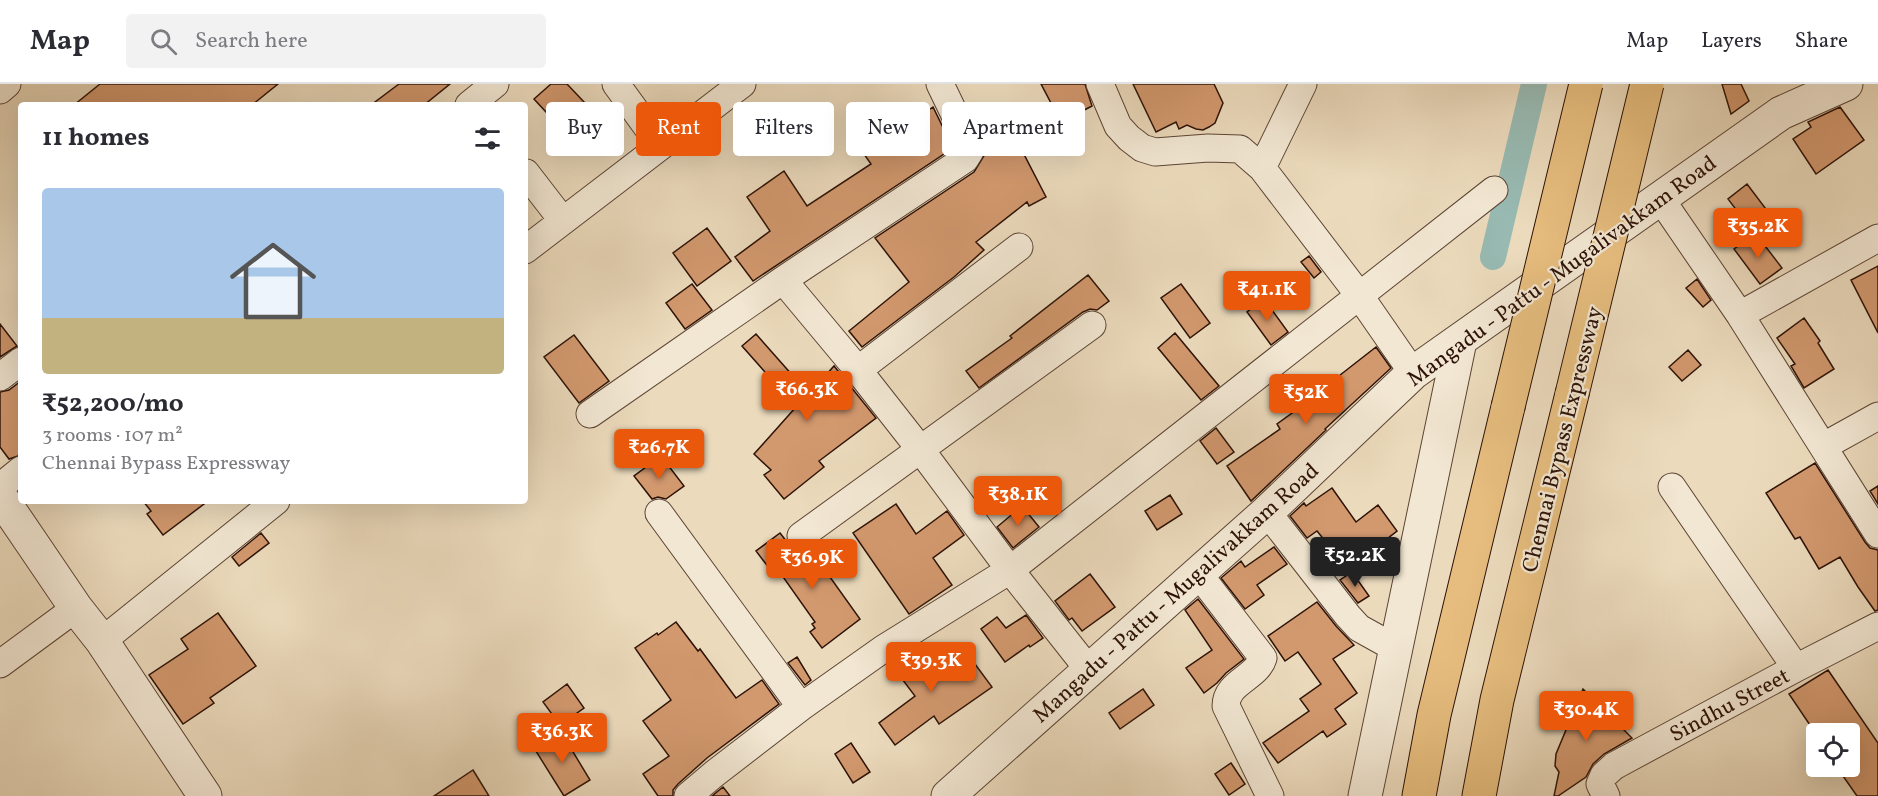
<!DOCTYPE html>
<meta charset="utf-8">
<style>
body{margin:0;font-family:Vollkorn,serif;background:#f2f2f3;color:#2b2b33;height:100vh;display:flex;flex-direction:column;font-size:22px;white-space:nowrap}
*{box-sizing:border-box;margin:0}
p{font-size:20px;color:#7c7c81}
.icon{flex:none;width:33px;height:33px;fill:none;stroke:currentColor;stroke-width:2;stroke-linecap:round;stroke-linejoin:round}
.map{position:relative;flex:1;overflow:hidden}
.details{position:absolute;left:18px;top:18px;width:510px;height:402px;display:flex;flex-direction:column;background:#fff;border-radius:6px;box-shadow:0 6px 24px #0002}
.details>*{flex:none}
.hud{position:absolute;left:546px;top:18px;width:570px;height:54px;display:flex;gap:12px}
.controls{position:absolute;left:1806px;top:639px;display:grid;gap:12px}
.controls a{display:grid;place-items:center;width:54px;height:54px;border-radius:6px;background:#fff;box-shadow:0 6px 24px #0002;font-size:30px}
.price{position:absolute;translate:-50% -51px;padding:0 14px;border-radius:6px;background:#ea580c;color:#fff;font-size:20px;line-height:39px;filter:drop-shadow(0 2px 3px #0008)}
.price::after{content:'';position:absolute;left:50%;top:36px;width:18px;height:14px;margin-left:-9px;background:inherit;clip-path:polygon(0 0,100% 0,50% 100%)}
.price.on{background:#222;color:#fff}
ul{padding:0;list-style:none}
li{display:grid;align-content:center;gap:12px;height:318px;padding:0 24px}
li span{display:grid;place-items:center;height:186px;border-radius:6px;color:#555}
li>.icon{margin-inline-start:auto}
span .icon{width:108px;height:108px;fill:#fffc;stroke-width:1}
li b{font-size:26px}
h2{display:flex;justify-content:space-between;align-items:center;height:72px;padding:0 24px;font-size:26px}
.pill{padding:0 21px;border-radius:6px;background:#fff;box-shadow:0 6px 24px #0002;font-size:21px;line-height:54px}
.pill.on{background:#ea580c;color:#fff}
header{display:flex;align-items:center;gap:36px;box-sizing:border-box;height:84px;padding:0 30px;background:#fff;border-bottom:2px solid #e1e1e2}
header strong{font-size:28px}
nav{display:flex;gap:33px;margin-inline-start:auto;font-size:21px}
.search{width:420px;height:54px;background:#f2f2f3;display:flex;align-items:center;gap:15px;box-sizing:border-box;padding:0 21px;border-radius:6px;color:#7c7c81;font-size:22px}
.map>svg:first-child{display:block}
</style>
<header>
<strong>Map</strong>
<div class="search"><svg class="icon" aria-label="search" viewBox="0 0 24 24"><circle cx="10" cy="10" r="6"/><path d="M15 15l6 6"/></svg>Search here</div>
<nav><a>Map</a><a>Layers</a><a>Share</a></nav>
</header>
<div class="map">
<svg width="1878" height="712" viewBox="0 0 1878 712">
<rect width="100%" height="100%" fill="#ebdabc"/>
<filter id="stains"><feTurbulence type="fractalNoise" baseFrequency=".00333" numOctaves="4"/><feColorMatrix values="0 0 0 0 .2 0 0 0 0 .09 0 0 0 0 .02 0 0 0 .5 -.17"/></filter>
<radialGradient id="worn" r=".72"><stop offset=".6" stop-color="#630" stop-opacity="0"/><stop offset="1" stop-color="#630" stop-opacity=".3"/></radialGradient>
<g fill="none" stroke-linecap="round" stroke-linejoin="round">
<path stroke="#98bab2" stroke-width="26" d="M1493 173 1534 0"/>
</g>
<path fill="#d2986e" stroke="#2d1207" stroke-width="1.5" d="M100 0H278L252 21H74Z
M399 0H450L424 21H371Z
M551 0H567L584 18 558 41 534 15Z
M1041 0H1085L1092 22 1061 38Z
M1133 0H1214L1223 19 1215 39 1209 43 1203 46 1196 45 1187 41 1179 45 1176 38 1156 48Z
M1722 0H1741L1749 17 1731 30Z
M933 23 953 64 753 197 735 173 770 147 747 113 784 87 807 122 871 80 850 50 884 27 898 47Z
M1840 23 1864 56 1816 90 1793 55 1811 43 1808 38Z
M1006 40 1013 49 1046 113 1029 122 1027 118 976 158 984 166 954 193 862 263 849 247 909 198 875 154 974 88 985 70 984 57Z
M1747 100 1772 133 1753 148 1728 115Z
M707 144 731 177 697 202 673 169Z
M1756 150 1782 184 1760 200 1734 165Z
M1309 172 1321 188 1314 194 1301 178Z
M1878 182V249L1851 196Z
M1088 191 1109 217 1097 226 1090 225 1083 228 979 304 966 287 1012 254 1010 252Z
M1697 195 1711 216 1703 223 1686 204Z
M692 200 712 226 685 245 666 219Z
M1181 200 1210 239 1190 254 1161 214Z
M1264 215 1288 248 1271 261 1247 228Z
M1804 234 1820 257 1818 259 1834 285 1804 304 1791 282 1795 280 1777 254Z
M0 240 17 262 0 273Z
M1175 249 1219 302 1201 316 1158 264Z
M756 250 809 310 834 282 876 334 819 377 824 383 784 415 764 391 771 386 754 370 796 323 742 262Z
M574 251 609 297 579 319 544 273Z
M1376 263 1391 284 1325 345 1326 346 1251 417 1227 382 1280 345 1277 340 1328 303 1326 302Z
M1688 266 1701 281 1682 297 1669 283Z
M21 297V371L9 375 0 363V308L9 306Z
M1216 344 1234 368 1217 380 1200 357Z
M661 372 684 402 666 415 658 413 652 415 634 392Z
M1815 379 1865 458 1870 464 1878 466V526L1875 527 1858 503 1840 473 1819 485 1800 453 1795 455 1766 409Z
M1878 402V420L1870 407Z
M1332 404 1356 438 1378 421 1397 447 1348 485 1317 447 1307 454 1290 432 1304 419 1306 422Z
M1170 411 1182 430 1157 446 1145 427Z
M143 417H208L163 451 147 430 151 427Z
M896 420 916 450 947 427 964 451 933 474 952 501 909 530 853 449Z
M1022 422 1039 443 1013 464 997 443Z
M261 449 269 459 239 482 232 473Z
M780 449 804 480 815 472 860 535 822 564 810 548 815 544 812 540 815 538 774 480 769 484 756 467Z
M1274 463 1287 480 1257 501 1264 511 1245 525 1221 494 1241 477 1245 483Z
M1352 488 1369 512 1358 519 1340 496Z
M1090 490 1115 523 1082 547 1072 534 1069 536 1055 517Z
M1198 515 1244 575 1226 589 1217 599 1204 609 1186 584 1212 566 1185 526Z
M1317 518 1336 542 1354 561 1333 575 1357 609 1335 625 1346 640 1327 653 1323 647 1278 679 1263 659 1309 627 1300 615 1321 600 1298 568 1285 577 1268 552Z
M218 529 256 582 210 614 214 619 183 640 149 591 188 565 181 555Z
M1026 531 1043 554 1030 563 1029 561 1005 578 981 545 997 533 1006 544Z
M676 538 698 567 700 565 736 614 762 596 779 620 707 674 678 700 673 706V712H658L643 690 669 672 643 637 671 616 635 564 657 549 658 551Z
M923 559 951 596 975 580 992 603 939 640 934 632 895 661 879 639 915 612 890 579Z
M797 573 811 596 805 601 788 579Z
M1828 586 1878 659V712H1857L1836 682H1850V650H1816L1789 610Z
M567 600 584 624 560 641 543 618Z
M1143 605 1154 621 1120 645 1109 629Z
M1583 605 1632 654 1604 670 1593 680 1586 693 1558 712H1554L1559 688 1555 682 1556 670Z
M561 648 590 696 564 712 534 664Z
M851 659 870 688 853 699 835 670Z
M1231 679 1245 700 1229 711 1215 690Z
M473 686 489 712H434Z
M723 703 730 712H712Z"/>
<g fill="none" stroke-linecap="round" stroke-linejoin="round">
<g stroke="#5c4434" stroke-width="29">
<path id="minor" d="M616 0 661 62
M1100 0 1118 42 1129 54 1142 64 1155 68 1208 64 1240 65 1262 84 1359 211 1413 289
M0 6 7 0
M469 21 495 0
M1262 84 1303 0
M526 89 563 137
M1660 114 1740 231 1878 450
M525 166 742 0
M783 196 858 286 920 365 1010 486 1089 586
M1740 231 1878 154
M858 286 1019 163
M0 293 21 277
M590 330 783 196 965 75 970 67 967 56 940 0
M1824 362 1878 332
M0 403 21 386
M1672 403 1796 584
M1267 428 1348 532 1359 544 1395 564
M659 429 801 623
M801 452 1092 241
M1198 489 1263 574C1257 594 1226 598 1226 622L1270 712
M102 557 276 417
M0 580 76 524
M688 712 714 690 801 623 883 565 1010 486 1494 106
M1606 712 1600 700 1604 691 1614 682 1796 584 1878 542"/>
</g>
<g stroke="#5c4434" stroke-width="35">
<path id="tertiary" d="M0 412 76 524 102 557 205 712
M948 712 1267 428 1413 289 1781 29 1846 0
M1365 712 1460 257"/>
</g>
<g stroke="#2d1207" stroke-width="35">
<path id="trunk" d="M1419 712 1434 631 1508 323
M1479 712 1497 616 1572 310"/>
</g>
<use href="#minor" stroke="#f2e7d3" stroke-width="27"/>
<use href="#tertiary" stroke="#f2e7d3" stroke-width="33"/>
<use href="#trunk" stroke="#e6bd7e" stroke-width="33"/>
<g stroke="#2d1207" stroke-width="35" stroke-linecap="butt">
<path id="trunk-bridge" d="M1572 310 1647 0
M1508 323 1586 0"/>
</g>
<use href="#trunk-bridge" stroke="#e6bd7e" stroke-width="33"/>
</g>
<g text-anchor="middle" stroke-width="4.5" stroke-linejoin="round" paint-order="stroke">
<g font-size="22" fill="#2d1207" stroke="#f2e7d3">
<text transform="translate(1561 186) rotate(-36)" y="8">Mangadu - Pattu - Mugalivakkam Road</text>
<text transform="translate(1561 355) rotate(-76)" y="8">Chennai Bypass Expressway</text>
<text transform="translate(1175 508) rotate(-42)" y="8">Mangadu - Pattu - Mugalivakkam Road</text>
<text transform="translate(1729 620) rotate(-28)" y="8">Sindhu Street</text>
</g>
</g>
<rect width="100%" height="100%" filter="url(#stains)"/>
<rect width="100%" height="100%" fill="url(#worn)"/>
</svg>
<div class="controls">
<a><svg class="icon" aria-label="locate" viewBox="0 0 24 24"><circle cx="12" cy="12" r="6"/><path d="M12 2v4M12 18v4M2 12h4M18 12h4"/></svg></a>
</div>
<b class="price" style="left:1758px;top:175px">₹35.2K</b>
<b class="price" style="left:1267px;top:238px">₹41.1K</b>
<b class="price" style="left:807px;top:338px">₹66.3K</b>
<b class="price" style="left:1306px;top:341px">₹52K</b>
<b class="price" style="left:659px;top:396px">₹26.7K</b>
<b class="price" style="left:1018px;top:443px">₹38.1K</b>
<b class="price on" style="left:1355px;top:504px">₹52.2K</b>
<b class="price" style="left:812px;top:506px">₹36.9K</b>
<b class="price" style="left:931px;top:609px">₹39.3K</b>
<b class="price" style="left:1586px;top:658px">₹30.4K</b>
<b class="price" style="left:562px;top:680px">₹36.3K</b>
<div class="hud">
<a class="pill">Buy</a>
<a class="pill on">Rent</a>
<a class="pill">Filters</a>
<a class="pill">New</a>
<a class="pill">Apartment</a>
</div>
<section class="details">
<h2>11 homes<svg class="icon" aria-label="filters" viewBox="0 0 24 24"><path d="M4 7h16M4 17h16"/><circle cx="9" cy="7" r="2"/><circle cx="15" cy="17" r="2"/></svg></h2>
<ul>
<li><span style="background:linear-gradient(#a9c7e8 70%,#c2b280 0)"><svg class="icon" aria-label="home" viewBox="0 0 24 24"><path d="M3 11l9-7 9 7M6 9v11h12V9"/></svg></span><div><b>₹52,200/mo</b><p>3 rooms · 107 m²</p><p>Chennai Bypass Expressway</p></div></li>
</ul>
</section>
</div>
